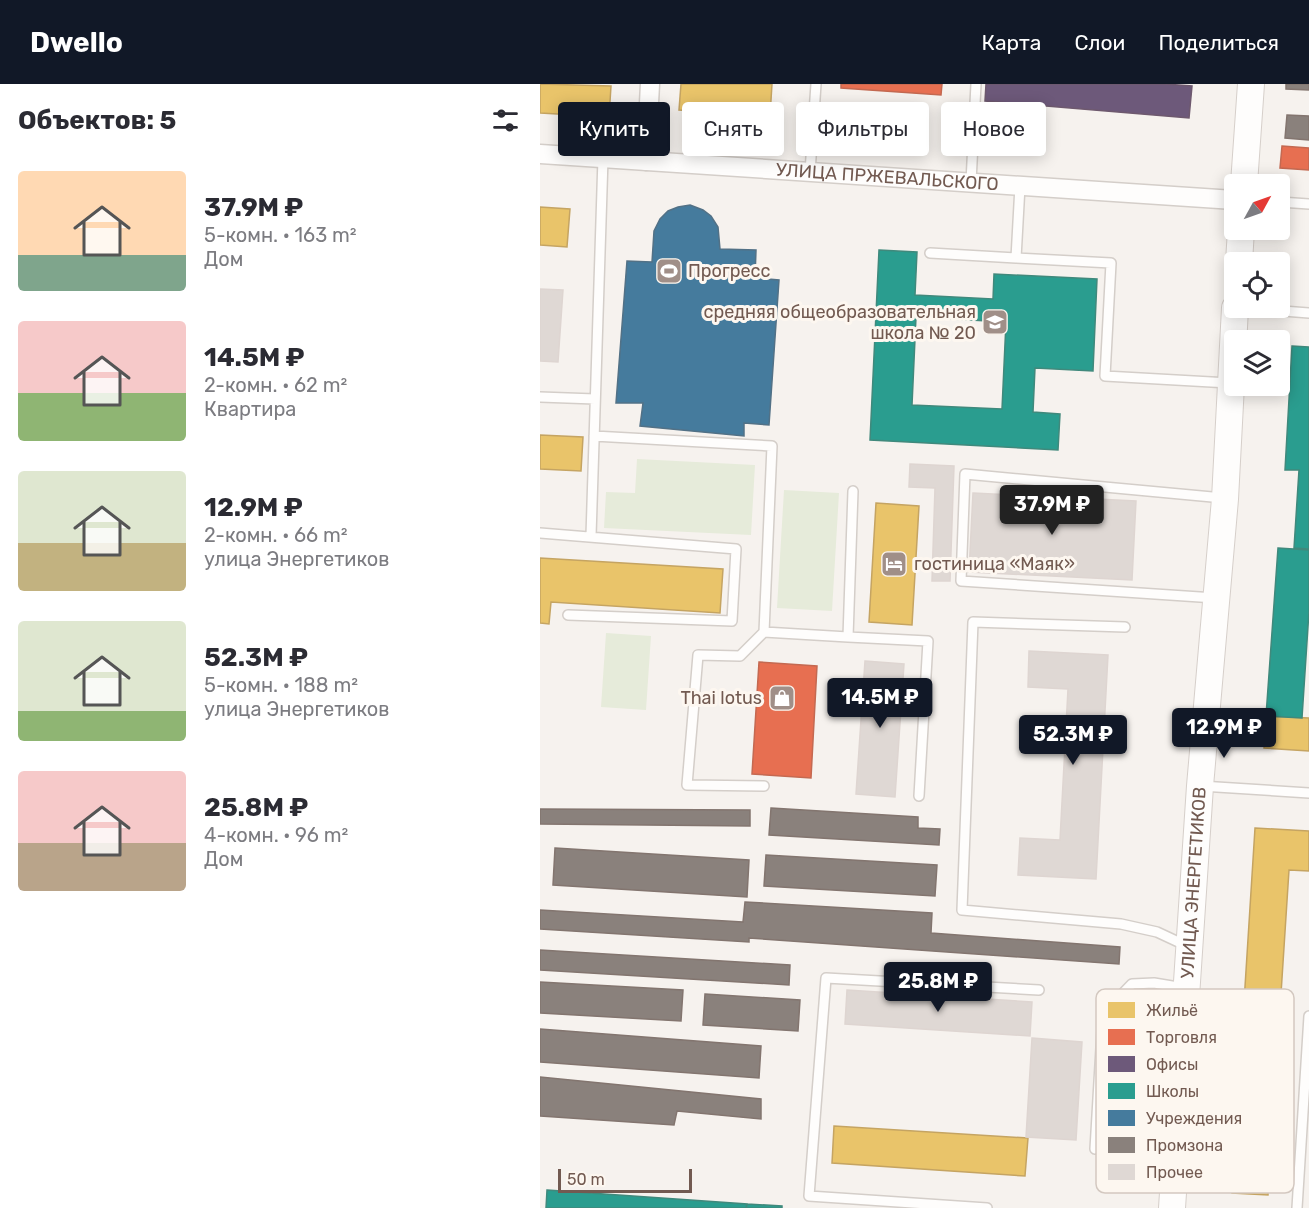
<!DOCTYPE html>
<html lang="ru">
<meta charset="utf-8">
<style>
body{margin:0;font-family:Rubik,sans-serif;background:#f7f7f7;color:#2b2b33;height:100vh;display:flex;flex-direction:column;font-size:22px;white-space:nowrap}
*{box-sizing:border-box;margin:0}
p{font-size:20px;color:#7c7c81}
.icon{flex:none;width:33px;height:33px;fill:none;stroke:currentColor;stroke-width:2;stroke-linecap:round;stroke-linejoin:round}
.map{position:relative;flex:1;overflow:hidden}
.details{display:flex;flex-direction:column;background:#fff;width:540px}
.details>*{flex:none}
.guide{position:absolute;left:18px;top:18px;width:570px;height:54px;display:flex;gap:12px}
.needle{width:39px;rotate:50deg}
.tools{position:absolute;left:684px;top:90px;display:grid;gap:12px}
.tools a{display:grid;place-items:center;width:66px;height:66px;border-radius:6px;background:#fff;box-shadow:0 3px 15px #0003;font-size:30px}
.scale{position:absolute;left:18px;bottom:15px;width:134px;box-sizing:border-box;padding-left:6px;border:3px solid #725a51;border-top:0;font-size:16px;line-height:21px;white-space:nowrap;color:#725a51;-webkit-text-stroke:4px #fdf7f0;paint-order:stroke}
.price{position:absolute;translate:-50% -51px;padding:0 14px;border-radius:6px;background:#111827;color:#fff;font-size:20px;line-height:39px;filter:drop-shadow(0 2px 3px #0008)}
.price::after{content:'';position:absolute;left:50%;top:36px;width:18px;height:14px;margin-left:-9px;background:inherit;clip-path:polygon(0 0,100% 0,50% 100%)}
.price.active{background:#222;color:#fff}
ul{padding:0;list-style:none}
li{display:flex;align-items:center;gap:18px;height:150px;padding:0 18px}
li span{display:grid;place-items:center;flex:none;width:168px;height:120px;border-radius:6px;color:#555}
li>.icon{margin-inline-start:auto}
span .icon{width:72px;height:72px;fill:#fffc;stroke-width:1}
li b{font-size:26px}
h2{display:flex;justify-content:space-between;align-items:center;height:72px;padding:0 18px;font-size:26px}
.pill{padding:0 21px;border-radius:6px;background:#fff;box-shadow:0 3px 15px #0003;font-size:21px;line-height:54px}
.pill.active{background:#111827;color:#fff}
header{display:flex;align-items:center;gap:36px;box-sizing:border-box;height:84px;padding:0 30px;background:#111827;color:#fff}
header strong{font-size:28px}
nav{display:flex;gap:33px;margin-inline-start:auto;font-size:21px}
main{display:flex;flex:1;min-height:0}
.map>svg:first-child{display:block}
</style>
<header>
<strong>Dwello</strong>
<nav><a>Карта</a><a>Слои</a><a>Поделиться</a></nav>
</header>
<main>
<section class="details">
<h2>Объектов: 5<svg class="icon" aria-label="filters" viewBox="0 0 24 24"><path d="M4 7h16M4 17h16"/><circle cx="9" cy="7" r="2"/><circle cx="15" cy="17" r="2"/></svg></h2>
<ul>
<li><span style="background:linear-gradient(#ffd9b3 70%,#7fa58c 0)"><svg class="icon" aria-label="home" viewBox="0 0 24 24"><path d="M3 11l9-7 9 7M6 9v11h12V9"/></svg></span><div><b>37.9M ₽</b><p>5-комн. · 163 m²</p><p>Дом</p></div></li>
<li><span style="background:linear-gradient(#f6c9c9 60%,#8fb573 0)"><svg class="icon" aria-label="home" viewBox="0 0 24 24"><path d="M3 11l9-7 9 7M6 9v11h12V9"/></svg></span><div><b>14.5M ₽</b><p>2-комн. · 62 m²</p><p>Квартира</p></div></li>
<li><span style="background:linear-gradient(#dfe7d0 60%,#c2b280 0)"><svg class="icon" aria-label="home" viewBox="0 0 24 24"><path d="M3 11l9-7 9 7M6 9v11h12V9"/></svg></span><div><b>12.9M ₽</b><p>2-комн. · 66 m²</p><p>улица Энергетиков</p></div></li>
<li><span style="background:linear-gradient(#dfe7d0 75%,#8fb573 0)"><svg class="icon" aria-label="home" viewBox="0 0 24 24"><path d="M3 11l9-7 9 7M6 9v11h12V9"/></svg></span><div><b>52.3M ₽</b><p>5-комн. · 188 m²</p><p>улица Энергетиков</p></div></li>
<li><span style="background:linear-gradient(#f6c9c9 60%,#b9a48a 0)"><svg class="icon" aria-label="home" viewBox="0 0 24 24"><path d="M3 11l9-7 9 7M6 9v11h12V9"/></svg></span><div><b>25.8M ₽</b><p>4-комн. · 96 m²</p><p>Дом</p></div></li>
</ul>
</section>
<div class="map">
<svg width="769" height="1124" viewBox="0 0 769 1124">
<rect width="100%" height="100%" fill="#f6f2ee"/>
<path fill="#e6ebda" d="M97 375 215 381 211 451 64 444 66 408 95 409Z
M244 406 299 409 292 527 237 524Z
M66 549 111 552 106 626 61 623Z"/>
<path fill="#e9c46a" stroke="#c5a462" stroke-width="1.5" d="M0 0 71 2 69 33 0 29Z
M141 0H232L230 32 139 26Z
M0 123 30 125 27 163 0 161Z
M0 351 43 353 41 387 0 385Z
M336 419 379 422 372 541 329 538Z
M0 474 183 485 180 529 11 518 9 540 0 539Z
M726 632 769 634V667L724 664Z
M715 744 769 747V787L749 786 728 1111 692 1109Z
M294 1042 488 1054 485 1092 292 1079Z"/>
<path fill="#e76f51" stroke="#c46951" stroke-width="1.5" d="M301 0H402L401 11 301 4Z
M742 62 769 64V86L740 84Z
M219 578 277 582 271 694 212 690Z"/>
<path fill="#6d597a" stroke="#6e596e" stroke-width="1.5" d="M446 0H625L652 2 649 34 445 17Z"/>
<path fill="#2a9d8f" stroke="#40897c" stroke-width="1.5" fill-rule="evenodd" d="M339 166 377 168 375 211 453 215 454 190 557 195 553 287 495 284 493 328 520 330 518 366 330 356ZM376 233 466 238 462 325 372 321Z
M752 262 769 263V465L754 464 759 386H745Z
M738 464 769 466V527L762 634 726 632Z
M7 1106 207 1120 206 1124H6Z
M207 1120 242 1122V1124H206Z"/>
<path fill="#457b9d" stroke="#527186" stroke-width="1.5" d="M150 121 163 126 171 132 178 143 180 165 216 166 215 194 239 196 229 341 204 339V352L100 342 103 319H76L87 177 112 178 114 147 120 135 128 127 138 123Z"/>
<path fill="#8a817c" stroke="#83756f" stroke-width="1.5" d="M746 0H769V6L746 5Z
M747 31 769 32V56L745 54Z
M231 724 378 733V744L400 745 399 761 229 751Z
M0 725 210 726V742L0 740Z
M15 764 209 776 207 813 13 801Z
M226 771 397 781 395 812 224 802Z
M205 818 392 829 391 849 580 863 579 880 209 854V858L0 845V826L203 838Z
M0 866 250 881 249 901 0 886Z
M0 898 143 906 141 937 0 929Z
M165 910 260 916 258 947 163 941Z
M0 945 221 962 219 994 0 978Z
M0 993 221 1015V1035L137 1027 134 1041 0 1032Z"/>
<path fill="#dfd8d4" stroke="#ded5d1" stroke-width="1.5" d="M0 205 23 206 18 278 0 277Z
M370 380 414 382 410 497H392L395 404 369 403Z
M433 409 596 417 592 496 429 488Z
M489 567 568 571 556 795 478 791 480 754 520 756 528 605 488 603Z
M325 577 364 580 355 713 316 710Z
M307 906 492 918 490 952 305 940Z
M492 954 542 958 536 1056 486 1053Z"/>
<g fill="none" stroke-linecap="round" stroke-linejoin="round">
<g stroke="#d4cec9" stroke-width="12">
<path id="lane" d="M270 88 276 0
M431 98 436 0
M480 102 476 174 571 179 565 292 689 299
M740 118 769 120
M390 169 476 174
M704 224 769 229
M0 313 55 315
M54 352 232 362 224 548 308 553 313 407
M0 449 196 465 192 537 28 531
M51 452 63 74
M675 514 421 497 425 390 683 414
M585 543 433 538 422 826 581 840 617 848 647 862
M308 553 388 557 379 712
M224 702 147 701 158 571 200 572 224 548
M661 702 769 709
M555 1065 563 930 592 900 614 899 644 904
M447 1124 269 1112 286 894 499 906
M757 1124 769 932"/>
</g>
<g stroke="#d4cec9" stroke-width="21">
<g id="street">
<path id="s1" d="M0 70 694 116"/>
<path d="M106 77 110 0"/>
</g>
</g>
<g stroke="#d6cfca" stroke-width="28">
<g id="secondary">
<path d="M704 100 711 0"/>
<path d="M699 178 701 146"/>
<path id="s2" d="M632 1124 660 702 685 415 695 224"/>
</g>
</g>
<use href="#lane" stroke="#fefdfc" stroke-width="9"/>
<use href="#street" stroke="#fefdfc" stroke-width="18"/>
<use href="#secondary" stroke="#fefdfc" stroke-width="26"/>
</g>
<defs>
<g id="stadium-square" transform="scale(1.35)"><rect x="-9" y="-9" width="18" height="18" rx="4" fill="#a08f88" stroke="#fdf7f0"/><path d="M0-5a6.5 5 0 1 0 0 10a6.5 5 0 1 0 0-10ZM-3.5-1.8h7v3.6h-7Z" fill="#fff"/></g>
<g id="school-square" transform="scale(1.35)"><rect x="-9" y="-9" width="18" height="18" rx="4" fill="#a08f88" stroke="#fdf7f0"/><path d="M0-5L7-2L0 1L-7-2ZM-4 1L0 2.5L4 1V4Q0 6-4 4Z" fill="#fff"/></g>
<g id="hotel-square" transform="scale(1.35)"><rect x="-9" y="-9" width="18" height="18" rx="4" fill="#a08f88" stroke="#fdf7f0"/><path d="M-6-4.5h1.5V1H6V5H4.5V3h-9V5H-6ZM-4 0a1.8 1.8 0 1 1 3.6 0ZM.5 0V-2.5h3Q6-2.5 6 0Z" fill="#fff"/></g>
<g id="shop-square" transform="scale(1.35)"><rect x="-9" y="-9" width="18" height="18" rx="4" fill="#a08f88" stroke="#fdf7f0"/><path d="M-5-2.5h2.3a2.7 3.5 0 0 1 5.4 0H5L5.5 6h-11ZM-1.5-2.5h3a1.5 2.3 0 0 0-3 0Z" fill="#fff"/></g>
</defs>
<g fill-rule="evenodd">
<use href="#stadium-square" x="129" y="187"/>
<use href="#school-square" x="455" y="238"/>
<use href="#hotel-square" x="354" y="480"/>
<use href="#shop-square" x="242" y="614"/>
</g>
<g text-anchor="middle" stroke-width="6" stroke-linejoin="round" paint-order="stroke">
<g font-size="18" fill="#725a51" stroke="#fdf7f0">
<text dy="6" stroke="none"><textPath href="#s1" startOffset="348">УЛИЦА ПРЖЕВАЛЬСКОГО</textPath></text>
<text dy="6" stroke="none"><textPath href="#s2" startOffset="326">УЛИЦА ЭНЕРГЕТИКОВ</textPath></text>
</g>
<g font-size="18" fill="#725a51" stroke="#fdf7f0" text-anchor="start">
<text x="148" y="193">Прогресс</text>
<text x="436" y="234" text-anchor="end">средняя общеобразовательная<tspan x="436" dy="21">школа № 20</tspan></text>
<text x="374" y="486">гостиница «Маяк»</text>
<text x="222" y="620" text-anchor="end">Thai lotus</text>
</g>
</g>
<rect x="556" y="905" width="198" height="204" rx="9" fill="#fdf7f0" stroke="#d3c8c0" stroke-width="1.5"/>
<rect x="568" y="918" width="27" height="16" fill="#e9c46a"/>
<rect x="568" y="945" width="27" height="16" fill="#e76f51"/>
<rect x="568" y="972" width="27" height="16" fill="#6d597a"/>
<rect x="568" y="999" width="27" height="16" fill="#2a9d8f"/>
<rect x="568" y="1026" width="27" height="16" fill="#457b9d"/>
<rect x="568" y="1053" width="27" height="16" fill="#8a817c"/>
<rect x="568" y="1080" width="27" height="16" fill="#dfd8d4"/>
<g font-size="16" fill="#725a51">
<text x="606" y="932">Жильё</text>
<text x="606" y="959">Торговля</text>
<text x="606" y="986">Офисы</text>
<text x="606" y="1013">Школы</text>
<text x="606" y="1040">Учреждения</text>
<text x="606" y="1067">Промзона</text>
<text x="606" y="1094">Прочее</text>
</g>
</svg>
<div class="tools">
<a><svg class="needle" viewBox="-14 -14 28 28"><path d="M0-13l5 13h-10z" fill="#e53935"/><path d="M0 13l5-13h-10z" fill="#7c7c81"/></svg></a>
<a><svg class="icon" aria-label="locate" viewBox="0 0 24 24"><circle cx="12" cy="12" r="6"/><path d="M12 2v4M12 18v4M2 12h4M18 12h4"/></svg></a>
<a><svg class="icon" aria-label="layers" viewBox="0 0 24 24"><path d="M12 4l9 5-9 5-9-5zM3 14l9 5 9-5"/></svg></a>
</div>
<div class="scale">50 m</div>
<b class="price active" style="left:512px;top:452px">37.9M ₽</b>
<b class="price" style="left:340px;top:645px">14.5M ₽</b>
<b class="price" style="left:684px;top:675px">12.9M ₽</b>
<b class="price" style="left:533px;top:682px">52.3M ₽</b>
<b class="price" style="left:398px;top:929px">25.8M ₽</b>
<div class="guide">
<a class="pill active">Купить</a>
<a class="pill">Снять</a>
<a class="pill">Фильтры</a>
<a class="pill">Новое</a>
</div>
</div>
</main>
